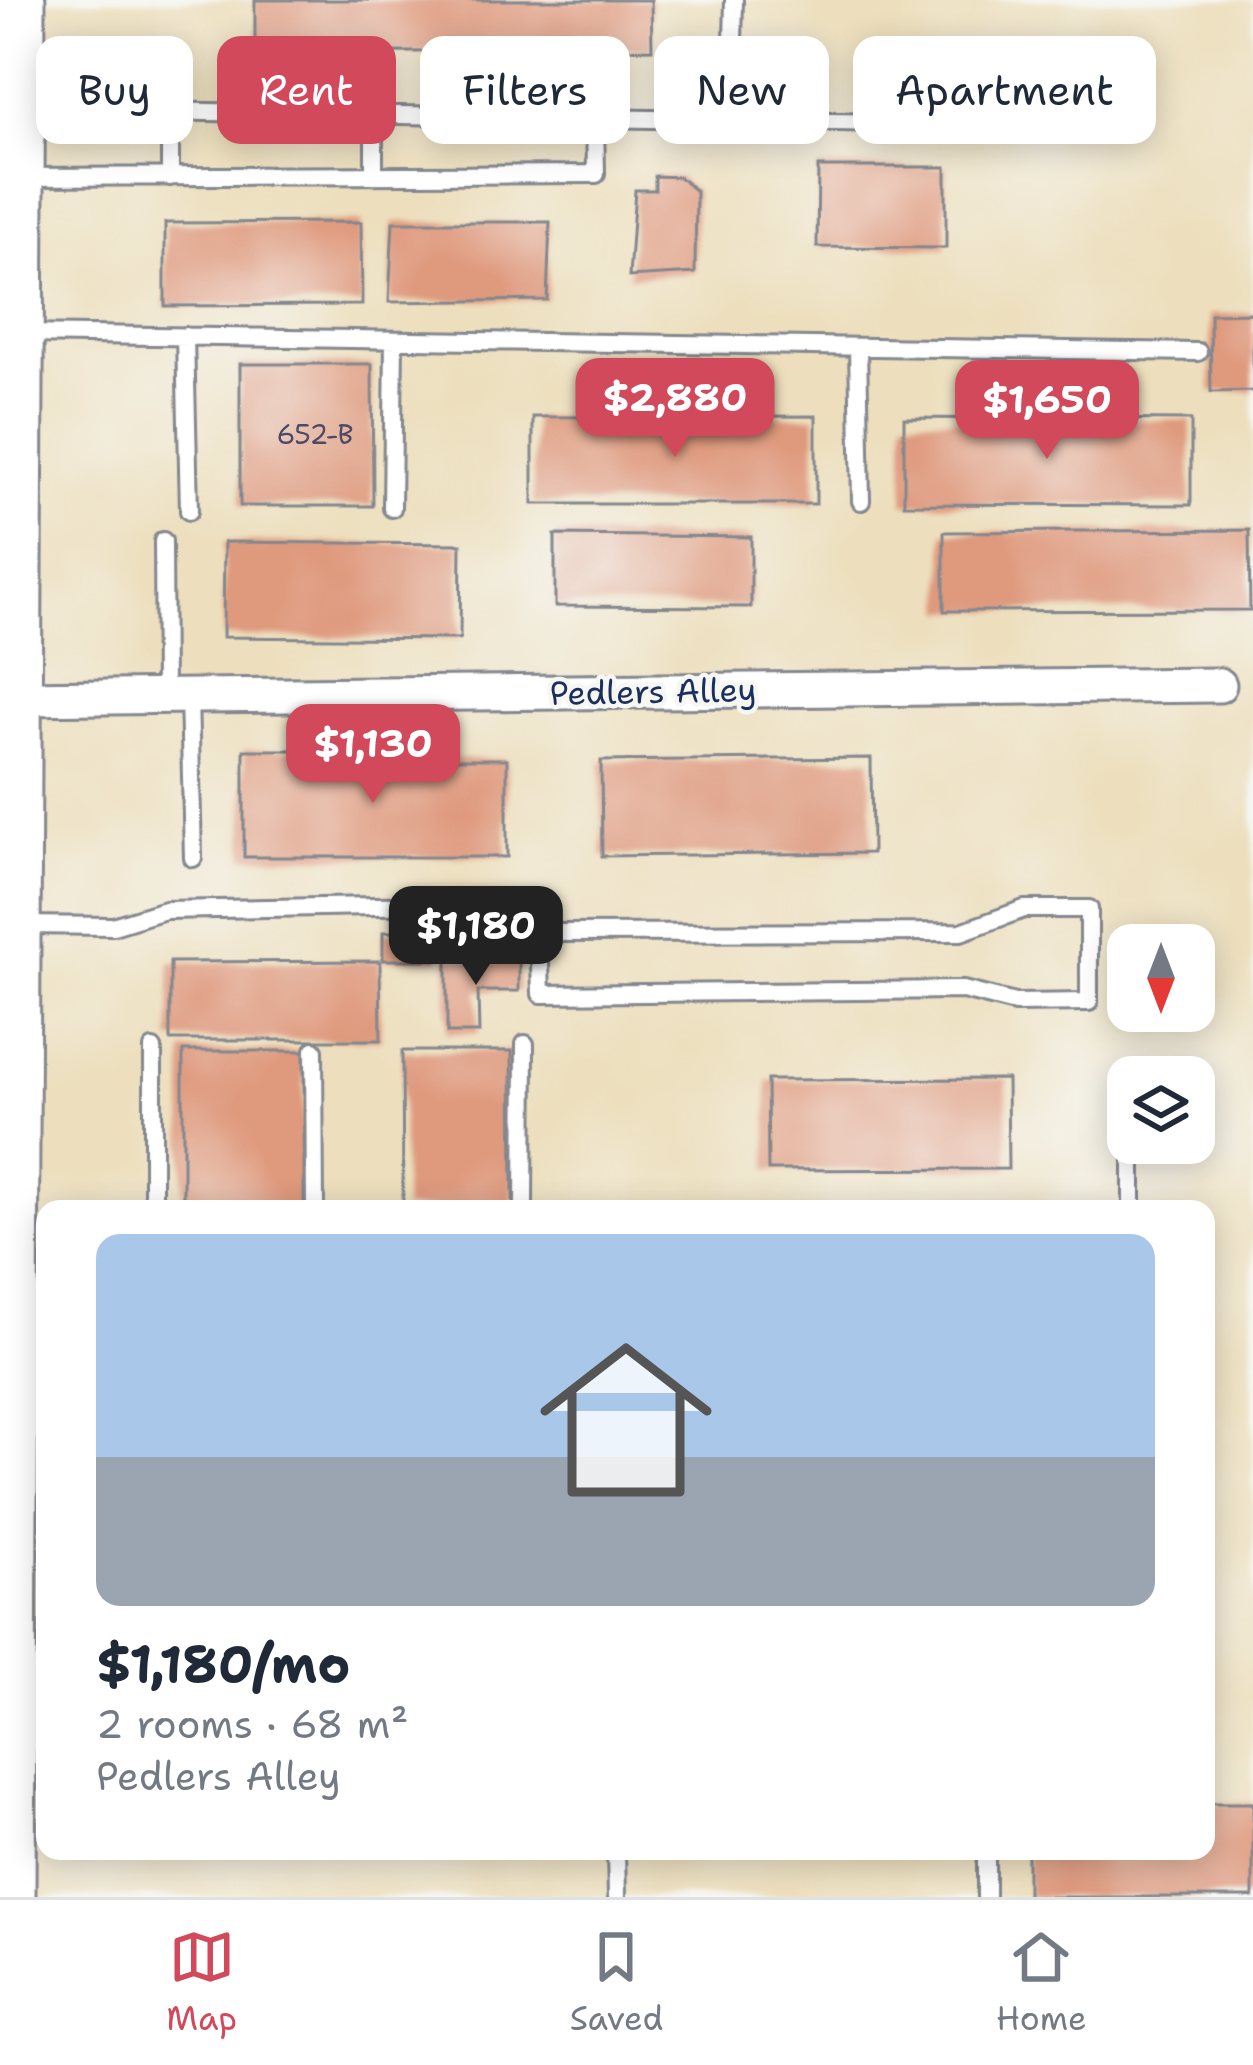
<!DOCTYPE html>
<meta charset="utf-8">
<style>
body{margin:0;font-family:"Shantell Sans",sans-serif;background:#f2f2f3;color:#1f2937;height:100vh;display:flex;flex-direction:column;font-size:45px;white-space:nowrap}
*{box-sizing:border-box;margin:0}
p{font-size:39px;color:#747a83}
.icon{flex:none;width:66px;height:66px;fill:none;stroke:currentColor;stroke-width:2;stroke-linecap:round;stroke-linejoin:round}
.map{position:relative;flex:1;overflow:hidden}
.details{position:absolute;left:36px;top:1200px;width:1179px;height:660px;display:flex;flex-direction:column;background:#fff;border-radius:24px;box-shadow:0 6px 30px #0003}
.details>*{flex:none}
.top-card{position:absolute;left:36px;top:36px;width:1182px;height:108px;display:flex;gap:24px}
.needle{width:78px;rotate:180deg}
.fabs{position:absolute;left:1107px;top:924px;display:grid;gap:24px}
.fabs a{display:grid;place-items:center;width:108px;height:108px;border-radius:24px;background:#fff;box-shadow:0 6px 30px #0003;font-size:60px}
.price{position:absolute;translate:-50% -102px;padding:0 27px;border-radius:24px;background:#d1495b;color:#fff;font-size:39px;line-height:78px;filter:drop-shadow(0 3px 6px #0008)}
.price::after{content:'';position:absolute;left:50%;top:72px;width:36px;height:27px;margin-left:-18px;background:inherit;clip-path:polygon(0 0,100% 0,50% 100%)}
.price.on{background:#222;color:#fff}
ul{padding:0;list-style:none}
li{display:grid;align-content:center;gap:24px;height:636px;padding:0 60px}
li span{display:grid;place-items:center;height:372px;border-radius:24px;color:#555}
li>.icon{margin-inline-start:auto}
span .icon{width:216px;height:216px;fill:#fffc;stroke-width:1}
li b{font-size:51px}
.tag{padding:0 42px;border-radius:24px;background:#fff;box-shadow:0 6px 30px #0003;font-size:42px;line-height:108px}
.tag.on{background:#d1495b;color:#fff}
.menu{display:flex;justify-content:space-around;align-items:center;height:168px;border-top:3px solid #e0e1e3;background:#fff;font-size:33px;color:#747a83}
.menu a{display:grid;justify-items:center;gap:6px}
.menu .on{color:#d1495b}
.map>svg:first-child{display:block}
</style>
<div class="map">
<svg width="1253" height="1897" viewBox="0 0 1253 1897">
<rect width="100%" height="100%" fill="#f6f6f2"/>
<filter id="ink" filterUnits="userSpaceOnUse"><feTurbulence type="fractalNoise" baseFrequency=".00833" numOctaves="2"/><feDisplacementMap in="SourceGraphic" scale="24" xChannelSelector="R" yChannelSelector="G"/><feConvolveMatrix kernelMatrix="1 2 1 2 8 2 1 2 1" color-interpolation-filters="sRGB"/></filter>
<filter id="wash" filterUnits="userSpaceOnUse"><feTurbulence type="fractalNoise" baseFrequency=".004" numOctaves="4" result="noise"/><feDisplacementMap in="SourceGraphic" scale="48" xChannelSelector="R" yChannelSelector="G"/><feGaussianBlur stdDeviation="2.7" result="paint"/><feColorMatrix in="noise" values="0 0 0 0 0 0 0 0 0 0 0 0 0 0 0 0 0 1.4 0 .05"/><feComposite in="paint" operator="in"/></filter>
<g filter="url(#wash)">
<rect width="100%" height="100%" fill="#eddfbd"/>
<g id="blocks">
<path fill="#df997d" d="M255 0H651L652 49 255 54Z
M818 167H946V248L817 247Z
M655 176 679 177 696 191 695 273 629 277 635 190H655Z
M361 222 362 305 165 306V223Z
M393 222H550L547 300 389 302Z
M1253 313V391L1211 392 1210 314Z
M240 364H372L373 506H240Z
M816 416V504H533V417Z
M904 418 1191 420V505L904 504Z
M1249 530 1250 610 944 611V532Z
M555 535 751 537V607L555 606Z
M224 542 461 544 460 639 223 637Z
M244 750H332V759H507V857H244Z
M871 758 872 853 602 856 601 761Z
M383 932H440V960H383Z
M447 958H519V991H478L479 1033H447Z
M380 961 381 1040H170V962Z
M183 1051H304V1209H183Z
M402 1051H512L513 1209H403Z
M1007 1079 1008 1169 768 1170 767 1080Z
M1206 1803H1253V1897H1027V1851H1206Z"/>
</g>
</g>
<g filter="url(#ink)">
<use href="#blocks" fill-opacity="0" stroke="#84878e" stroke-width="3"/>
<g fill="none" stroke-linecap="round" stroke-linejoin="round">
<g stroke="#84878e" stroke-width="22">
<path id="lane" d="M24 109 959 124
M170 111V177
M374 114V175
M731 121 734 0
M25 177 596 174 595 118
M23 334 1198 352
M185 336 189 511
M858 347 861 501
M392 508 394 340
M163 541 164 696
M189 696 193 858
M21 925 113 926 165 910 538 903 541 994 963 990 1015 1003 1089 1002V909H1024L961 932 539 933
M153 1049V1209
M314 1050 315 1209
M524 1209 525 1044
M1132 1209V1143
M616 1851 617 1897
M986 1851V1897"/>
</g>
<g stroke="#84878e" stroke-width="39">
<path id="street" d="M15 698 1219 685"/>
</g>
<g stroke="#84878e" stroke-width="57">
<path id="primary" d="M9 1897 19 0"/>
</g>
<use href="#lane" stroke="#fff" stroke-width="16"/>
<use href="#street" stroke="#fff" stroke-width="33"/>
<use href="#primary" stroke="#fff" stroke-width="51"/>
</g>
</g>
<g text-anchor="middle" stroke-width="9" stroke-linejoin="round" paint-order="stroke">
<g font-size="27" fill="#4c4a66">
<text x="315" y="444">652-B</text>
</g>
<g font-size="33" fill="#1b2f5e" stroke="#f6f6f2">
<text transform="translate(653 691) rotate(-1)" y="12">Pedlers Alley</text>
</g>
</g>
</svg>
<div class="fabs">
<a><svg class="needle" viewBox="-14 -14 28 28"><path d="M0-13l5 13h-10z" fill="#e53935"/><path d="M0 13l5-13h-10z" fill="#747a83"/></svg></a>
<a><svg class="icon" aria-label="layers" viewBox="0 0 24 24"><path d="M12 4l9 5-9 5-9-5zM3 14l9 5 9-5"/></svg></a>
</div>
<b class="price" style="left:675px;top:460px">$2,880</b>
<b class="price" style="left:1047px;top:462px">$1,650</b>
<b class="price" style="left:373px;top:806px">$1,130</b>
<b class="price on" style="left:476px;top:988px">$1,180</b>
<div class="top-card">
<a class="tag">Buy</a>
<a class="tag on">Rent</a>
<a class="tag">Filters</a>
<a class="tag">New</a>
<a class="tag">Apartment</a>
</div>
<section class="details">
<ul>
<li><span style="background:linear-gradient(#a9c7e8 60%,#9aa5b1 0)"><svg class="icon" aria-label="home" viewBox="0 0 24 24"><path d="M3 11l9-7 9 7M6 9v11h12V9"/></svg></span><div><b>$1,180/mo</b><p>2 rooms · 68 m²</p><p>Pedlers Alley</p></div></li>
</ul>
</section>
</div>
<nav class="menu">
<a class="on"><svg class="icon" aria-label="map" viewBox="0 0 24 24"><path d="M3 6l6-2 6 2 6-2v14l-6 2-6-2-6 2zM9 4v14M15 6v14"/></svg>Map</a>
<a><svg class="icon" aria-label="saved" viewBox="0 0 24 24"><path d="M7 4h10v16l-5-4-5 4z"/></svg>Saved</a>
<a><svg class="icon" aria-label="home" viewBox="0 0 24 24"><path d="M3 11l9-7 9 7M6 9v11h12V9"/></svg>Home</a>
</nav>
